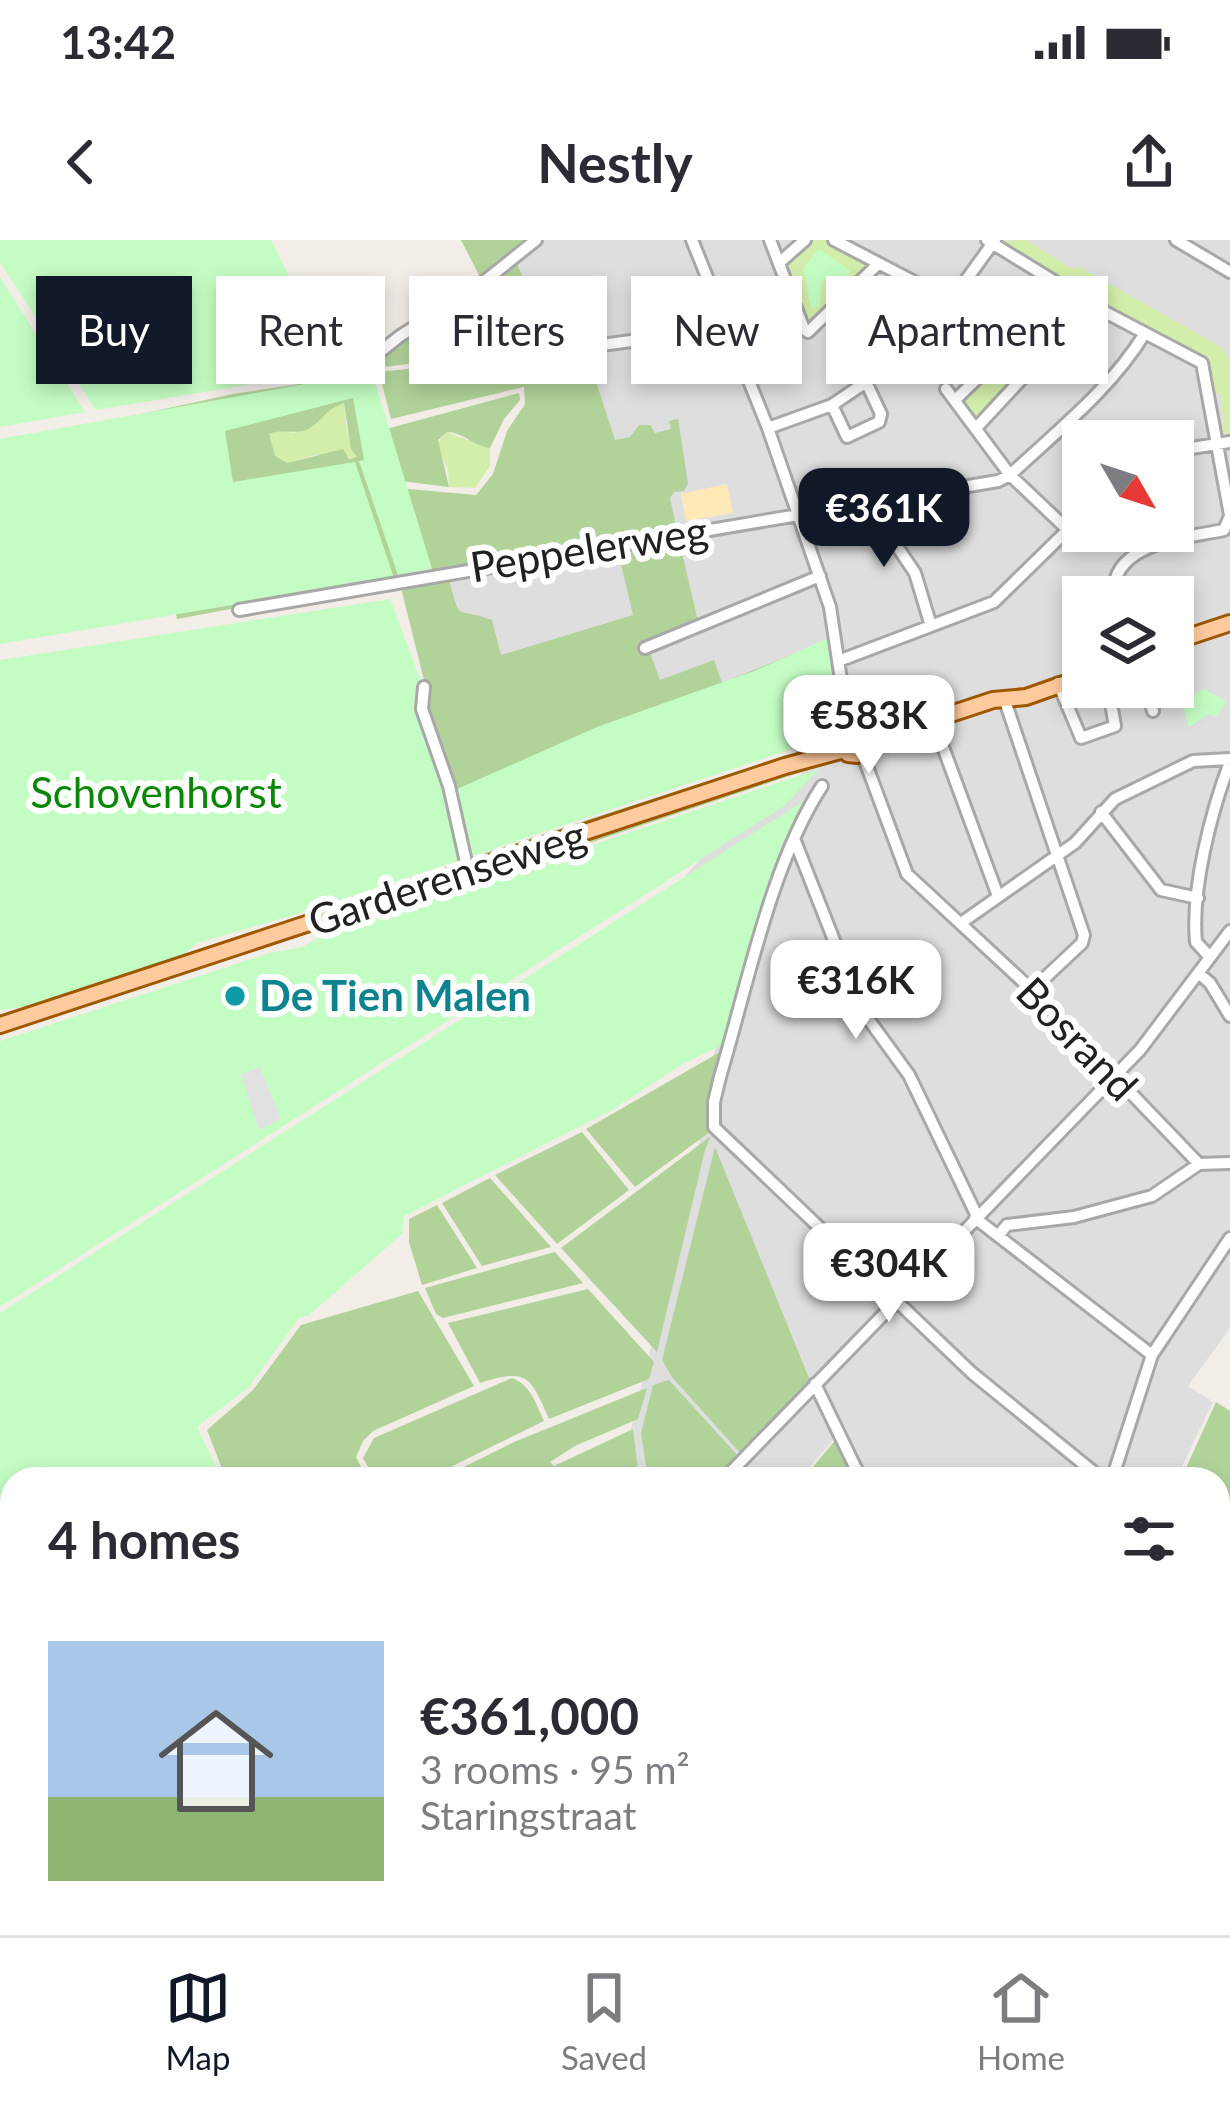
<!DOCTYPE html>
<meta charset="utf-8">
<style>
body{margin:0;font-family:Lato,sans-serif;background:#f2f2f3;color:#2b2b33;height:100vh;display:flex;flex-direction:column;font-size:45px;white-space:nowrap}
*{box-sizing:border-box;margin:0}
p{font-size:39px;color:#7c7c81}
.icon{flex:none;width:66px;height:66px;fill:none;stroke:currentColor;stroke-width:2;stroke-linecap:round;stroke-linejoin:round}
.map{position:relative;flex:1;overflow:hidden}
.details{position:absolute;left:0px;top:1227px;width:1230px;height:468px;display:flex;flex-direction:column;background:#fff;border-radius:36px 36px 0 0;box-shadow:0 6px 18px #0003}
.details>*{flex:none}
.hud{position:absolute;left:36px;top:36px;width:1158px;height:108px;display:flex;gap:24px}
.needle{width:78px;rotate:129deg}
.controls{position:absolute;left:1062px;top:180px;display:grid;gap:24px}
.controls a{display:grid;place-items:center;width:132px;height:132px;border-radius:0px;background:#fff;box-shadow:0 6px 18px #0003;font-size:60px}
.price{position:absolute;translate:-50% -102px;padding:0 27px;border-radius:24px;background:#fff;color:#222;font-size:39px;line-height:78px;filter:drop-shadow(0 3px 6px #0008)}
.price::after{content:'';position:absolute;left:50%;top:72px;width:36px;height:27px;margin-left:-18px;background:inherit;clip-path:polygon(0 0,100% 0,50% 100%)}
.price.on{background:#111827;color:#fff}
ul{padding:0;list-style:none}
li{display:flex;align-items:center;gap:36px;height:300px;padding:0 48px}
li+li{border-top:3px solid #e1e1e2}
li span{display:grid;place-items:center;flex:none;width:336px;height:240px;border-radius:0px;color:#555}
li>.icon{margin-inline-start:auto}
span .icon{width:144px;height:144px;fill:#fffc;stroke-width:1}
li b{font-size:51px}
h2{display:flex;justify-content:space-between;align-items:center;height:144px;padding:0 48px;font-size:51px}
.tag{padding:0 42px;border-radius:0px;background:#fff;box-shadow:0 6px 18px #0003;font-size:42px;line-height:108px}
.tag.on{background:#111827;color:#fff}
.status{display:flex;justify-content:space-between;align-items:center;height:84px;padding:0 60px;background:#fff;direction:ltr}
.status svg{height:33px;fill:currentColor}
header{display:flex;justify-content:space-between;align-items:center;height:156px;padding:0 48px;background:#fff;font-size:54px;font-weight:700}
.dock{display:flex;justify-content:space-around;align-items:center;height:168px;border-top:3px solid #e1e1e2;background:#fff;font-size:33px;color:#7c7c81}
.dock a{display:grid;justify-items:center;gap:6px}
.dock .on{color:#111827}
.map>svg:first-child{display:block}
</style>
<div class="status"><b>13:42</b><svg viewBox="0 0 49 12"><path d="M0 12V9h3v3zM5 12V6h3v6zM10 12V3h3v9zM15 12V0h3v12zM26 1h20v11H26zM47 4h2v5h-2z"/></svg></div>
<header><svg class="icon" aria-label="back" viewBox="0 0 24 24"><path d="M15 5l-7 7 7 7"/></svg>Nestly<svg class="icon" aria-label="share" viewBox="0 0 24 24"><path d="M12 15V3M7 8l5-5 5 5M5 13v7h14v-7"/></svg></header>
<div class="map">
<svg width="1230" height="1695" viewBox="0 0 1230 1695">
<rect width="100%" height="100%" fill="#f2ede7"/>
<path fill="#dfdede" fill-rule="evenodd" d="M537 0H1230V1088L1188 1146 1213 1162 1176 1239H864L840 1192 799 1239H632L626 1209 698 915 704 855 727 762 686 635 705 614 802 534 793 505 454 555 403 345 629 306 507 23ZM1083 201H1173V291H1083ZM1083 357H1173V447H1083Z"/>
<path fill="#d3eeaa" d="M812 0H826L869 27 815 81 808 82 788 22Z
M1026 0 1074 30 1078 26 1221 107 1230 119V200L1220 196 1219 188 1224 187 1220 153 1214 154 1209 127 1204 120 1110 71 1005 5 1004 1Z
M1016 105 1036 118 977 181 960 160Z
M344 163 347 192 358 218 315 215 287 223 275 217 269 194 278 190 294 193 329 167Z
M446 192 490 208V226L475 248 449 247 448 229 436 205Z"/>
<path fill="#b1d399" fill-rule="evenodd" d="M461 0H530L482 41Z
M516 22 550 96 556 94 561 106 375 128 379 119Z
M586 110 615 200 630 197 639 185H650L655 193 671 189 669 181 678 179 688 243 684 251 674 252 670 258 677 291 305 355 304 344 272 349 274 361 177 379 159 291 114 180 233 154 373 133 384 181 387 247 476 255 493 234 507 191 525 164 524 147 391 179 379 132ZM344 163 351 209 357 217 349 219 343 209 287 223 275 216 269 194C283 188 297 196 310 188 324 179 327 168 344 163Z
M519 153 520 160 504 179 490 208C474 206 462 192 447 192L438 200 449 247 393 240 386 189Z
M678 296 698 381 646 402 660 440 714 420 722 443 832 398 844 493 470 608 424 469 426 448 400 344 448 336C462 386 453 365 492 380L501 415 633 375 617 307Z
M834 500 828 508 471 627 466 619Z
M837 514 843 518 503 632 474 639 470 634Z
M727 808 711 891 635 947 586 889Z
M582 892 629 950 557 1004 495 935Z
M711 896 705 910 657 1112 561 1008Z
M715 907 811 1143 742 1215 672 1137 662 1120Z
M490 938 551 1007 482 1026 442 963Z
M437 965 477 1028 422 1045 409 1002V979Z
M555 1012 583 1043 443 1078 436 1074 425 1048Z
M588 1049 654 1122 649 1139 549 1179C530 1136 528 1128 480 1143L448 1083Z
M418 1051 474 1146 373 1191 363 1201 356 1217 367 1239H226L207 1190 253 1150 301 1085Z
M512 1138C531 1145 536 1164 544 1181L426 1239H375L363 1218 374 1198Z
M669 1140 739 1217 719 1239H648L641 1193 653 1145Z
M647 1148 638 1179 575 1206 550 1222 554 1226 633 1189 639 1239H440L514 1202Z
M1216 1162 1230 1171V1321L1218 1313V1239H1181Z
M837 1198 858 1239H803Z
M1218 1323 1230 1332V1439L1218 1474Z
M1230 1460V1575L1218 1569V1484Z
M12 1507V1683H276L253 1695H0V1512Z
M1218 1574 1230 1580V1695H1184L1169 1683H1218Z
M288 1683H421L397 1695H266Z
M436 1683H541L553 1695H430Z
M556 1683H745L758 1695H562Z
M829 1683H937L930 1695H821Z
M1039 1683C1073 1683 1151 1673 1176 1695H1023Z"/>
<path fill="#ffe9b7" d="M727 244 733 273 686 281 681 254Z"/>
<path fill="#c4fdc3" d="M0 0H271L336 130 96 170 0 22Z
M819 9 851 31 841 45 828 37 821 42 820 66 811 68 803 28Z
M0 37 85 172 0 187Z
M372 132 433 332 399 338 359 221 364 220 353 158 225 191 233 242 355 222 394 338 0 404V199Z
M390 359 422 444 446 554 597 487 754 431 831 397 843 492 304 672 197 703 180 718 150 728 29 766 0 770V420Z
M1204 449 1226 461 1217 477 1209 474 1189 487 1181 460Z
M819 529 784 566 0 1067V801L270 713 302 707 326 694Z
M802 562 728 802 681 825 612 870 404 976 402 994 308 1076 299 1078 249 1147 197 1187 222 1239H12V1681L0 1679V1073Z"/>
<path fill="#e1e1e1" d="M260 827 281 879 259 890 241 834Z"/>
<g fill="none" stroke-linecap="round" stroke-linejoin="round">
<g stroke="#a8a8a8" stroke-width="16">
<path id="minor" d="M692 0 768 188 830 367 849 493
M770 0 804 89 808 92 877 25
M834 0 951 61 1057 126
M987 0 1101 70 1202 123 1230 275
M1176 0 1230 32
M779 23 805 0
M564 110 728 88
M356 131 400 96 476 48 536 0
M866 142 951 61 995 0
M946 149 1010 235 1068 290
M956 159 1016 101
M977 187 1042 117
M768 188 832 165 866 142 881 174 879 182 847 197 832 165
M1173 211 1230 202
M882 263 890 296 915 333 931 386
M1114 357C1109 302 1186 298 1224 290L1230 276
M239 370 998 241 1010 235C1057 191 1111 149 1145 93
M645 408 820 336
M841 420 994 362 1083 275
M1058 443 1081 498 1115 486 1108 447
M424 447 422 469 449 546 468 631
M1146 447 1153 471
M1004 458 1084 695 1082 703 1032 750
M933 480 998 656
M862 513 907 634 1032 750 1199 924 1230 923
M822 546C771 624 747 747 720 837L714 862V887L972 1133 1102 1239
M1101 572 1161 650 1198 658
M795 601 861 769 909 835 977 976
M961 683 1075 603 1115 559 1193 521 1230 519
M1208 715 1196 702C1191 649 1211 572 1230 522
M1198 733 1210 743 1230 776
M975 978 1152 1115
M998 996 1007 985 1074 977 1152 956 1199 924
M815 1144 861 1239
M724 1239 1140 810 1230 691
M1112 1239 1152 1115 1230 998"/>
</g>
<g stroke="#9d5800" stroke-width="20">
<path id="major" d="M1173 402 1230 383
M878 498 865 499 856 492 849 493 842 506 848 514 857 515 878 498 993 460 1026 457 1083 437
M0 785 785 526 844 510"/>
</g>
<use href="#minor" stroke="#fff" stroke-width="10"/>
<use href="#major" stroke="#ffcb9e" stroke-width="14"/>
</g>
<circle fill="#0f9aa8" stroke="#fff" stroke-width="4.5" cx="235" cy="756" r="12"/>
<g text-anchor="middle" stroke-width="12" stroke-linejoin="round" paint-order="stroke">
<g font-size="42" fill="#212121" stroke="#fff">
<text transform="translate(589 309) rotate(-9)" y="15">Peppelerweg</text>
<text transform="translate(447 638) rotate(-18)" y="15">Garderenseweg</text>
<text transform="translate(1077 799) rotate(46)" y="15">Bosrand</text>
</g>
<g font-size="42" fill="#098805" stroke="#fff">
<text x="156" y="568">Schovenhorst</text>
</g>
<g font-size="42" font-weight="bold" fill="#0d838f" stroke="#fff" text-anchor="start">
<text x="259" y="771">De Tien Malen</text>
</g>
</g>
</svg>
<div class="controls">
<a><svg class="needle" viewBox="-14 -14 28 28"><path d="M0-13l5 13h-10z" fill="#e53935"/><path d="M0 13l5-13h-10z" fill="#7c7c81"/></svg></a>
<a><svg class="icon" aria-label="layers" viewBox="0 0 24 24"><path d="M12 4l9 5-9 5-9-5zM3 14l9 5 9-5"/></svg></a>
</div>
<b class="price on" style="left:884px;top:330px">€361K</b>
<b class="price" style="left:869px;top:537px">€583K</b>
<b class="price" style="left:856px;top:802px">€316K</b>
<b class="price" style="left:889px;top:1085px">€304K</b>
<div class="hud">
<a class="tag on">Buy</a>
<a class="tag">Rent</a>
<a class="tag">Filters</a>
<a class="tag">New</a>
<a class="tag">Apartment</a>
</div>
<section class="details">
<h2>4 homes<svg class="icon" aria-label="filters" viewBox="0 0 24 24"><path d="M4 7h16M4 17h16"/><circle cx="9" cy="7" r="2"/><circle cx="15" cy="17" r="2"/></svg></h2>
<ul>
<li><span style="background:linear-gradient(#a9c7e8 65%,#8fb573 0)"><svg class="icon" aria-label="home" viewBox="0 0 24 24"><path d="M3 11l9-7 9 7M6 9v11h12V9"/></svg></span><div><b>€361,000</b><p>3 rooms · 95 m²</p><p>Staringstraat</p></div></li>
</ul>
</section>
</div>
<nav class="dock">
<a class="on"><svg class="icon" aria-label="map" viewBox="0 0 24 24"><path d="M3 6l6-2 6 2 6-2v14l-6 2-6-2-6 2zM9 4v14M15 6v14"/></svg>Map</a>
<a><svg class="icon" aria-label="saved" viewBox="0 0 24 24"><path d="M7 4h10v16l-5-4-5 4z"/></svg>Saved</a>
<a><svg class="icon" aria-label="home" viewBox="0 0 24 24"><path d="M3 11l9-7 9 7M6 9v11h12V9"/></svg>Home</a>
</nav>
